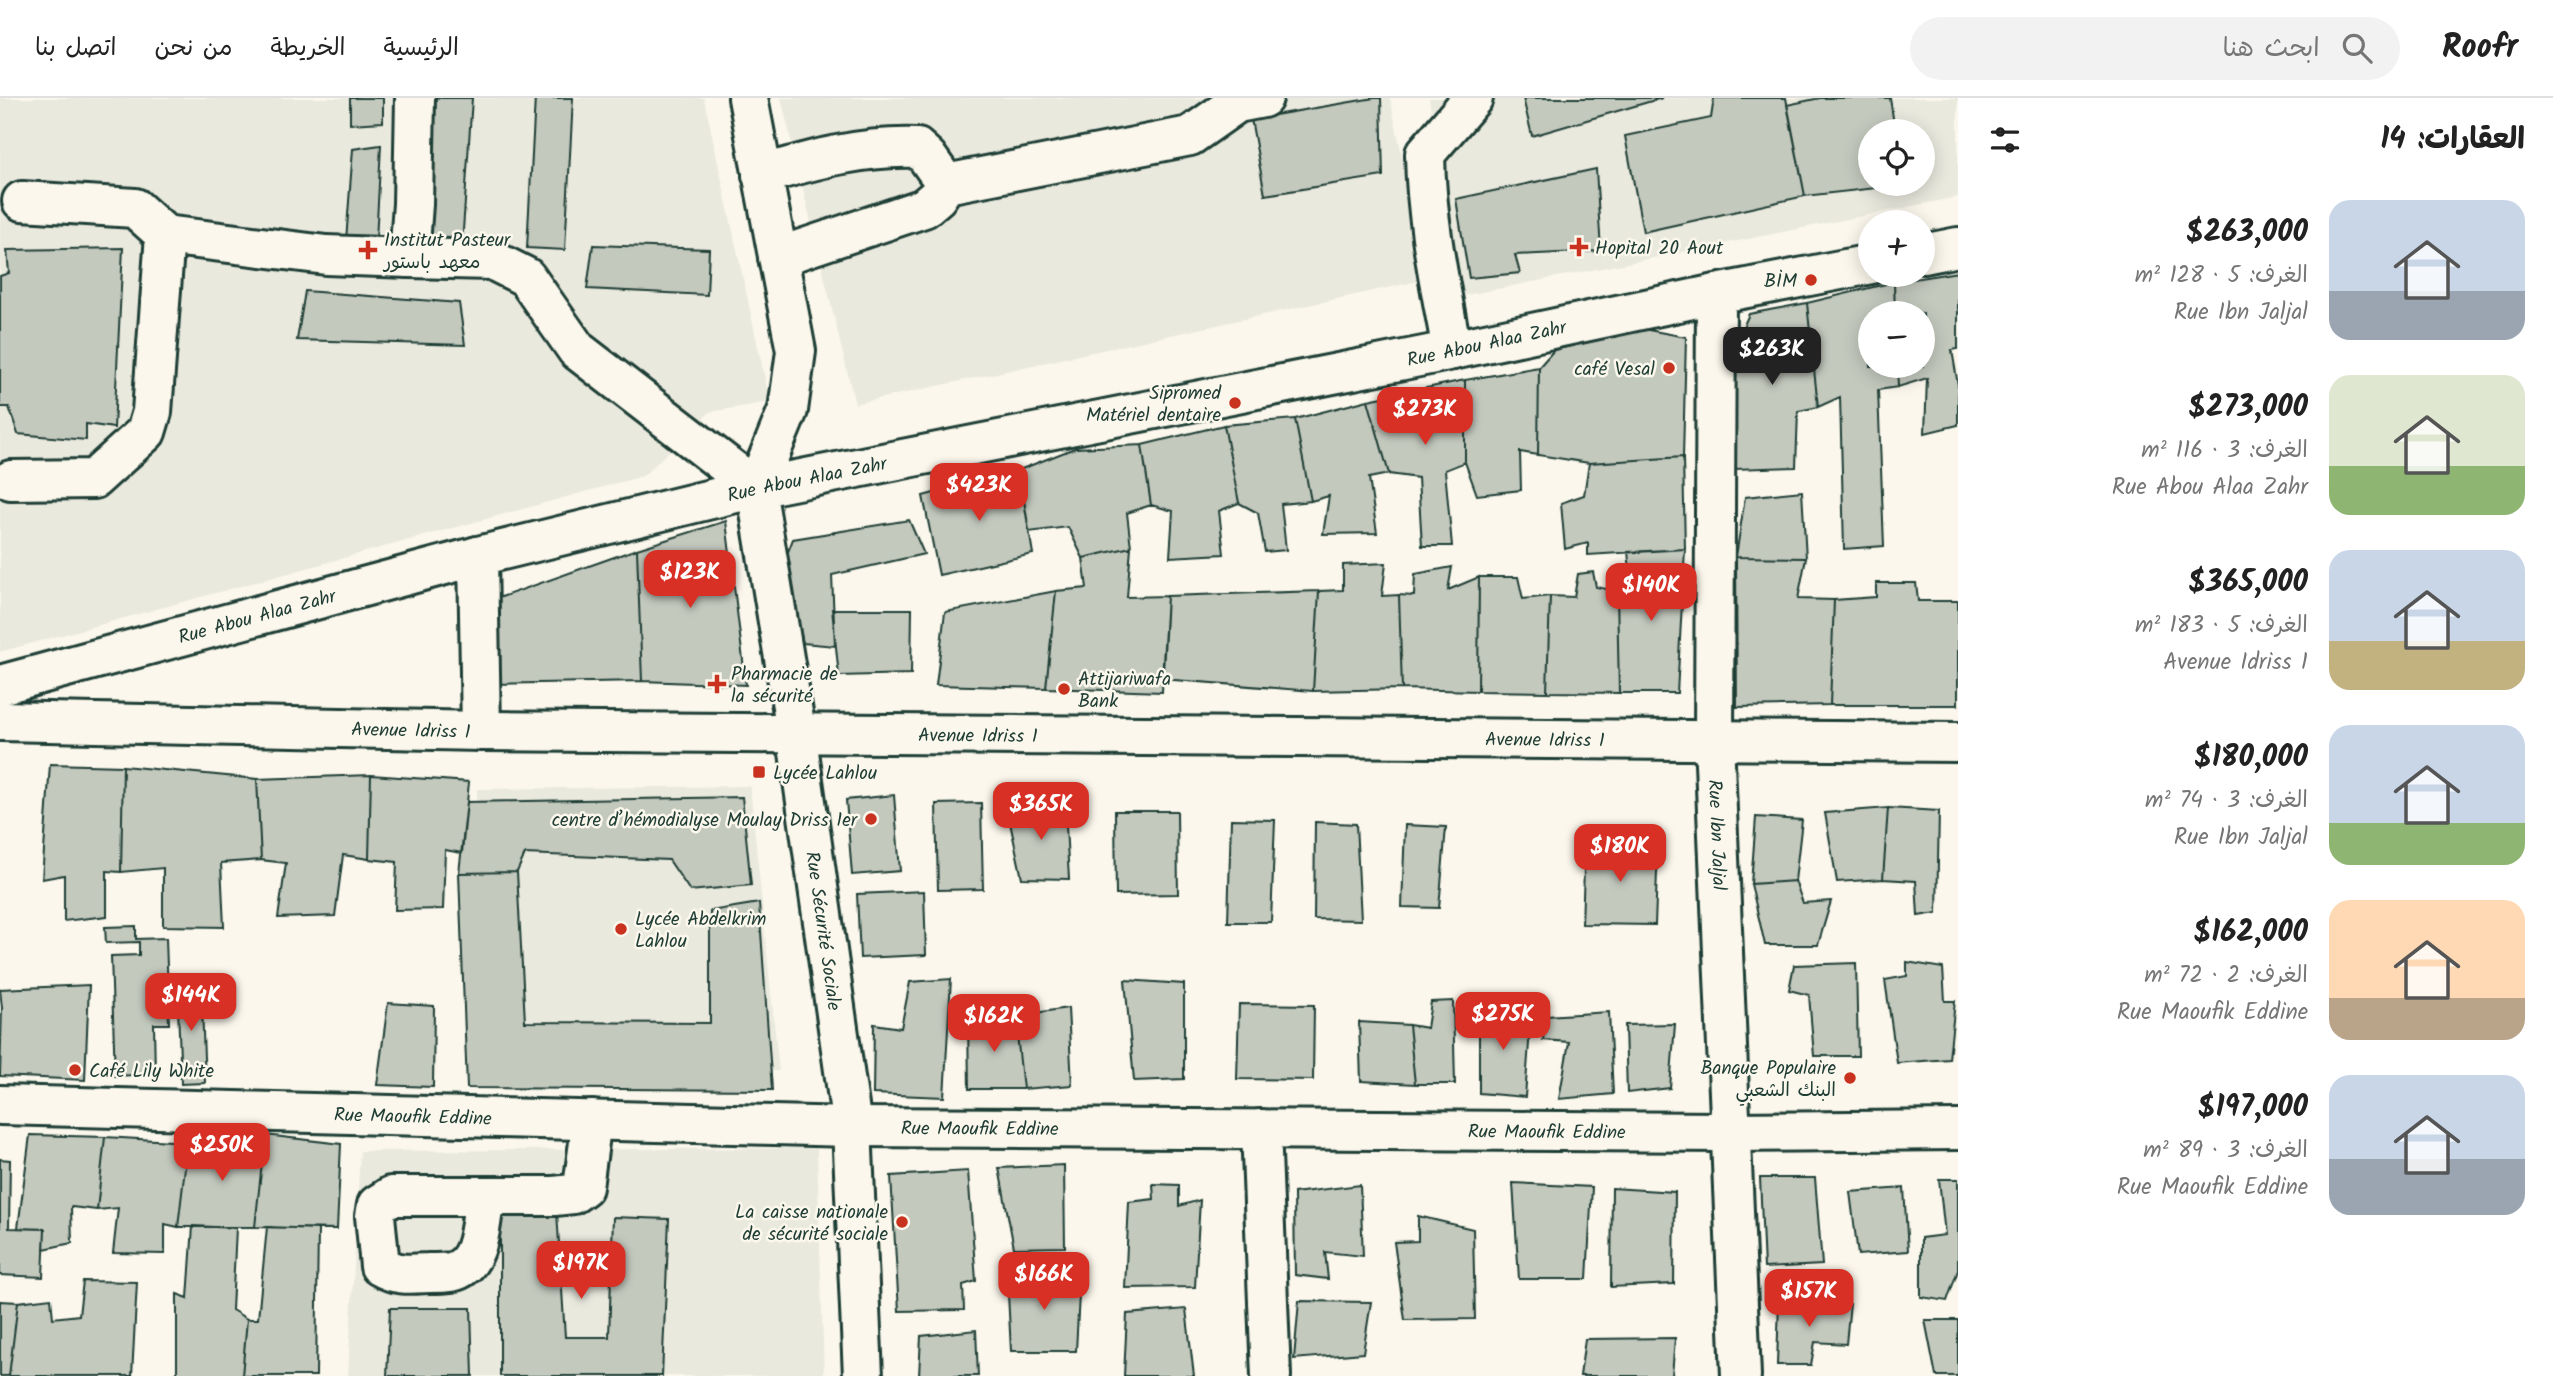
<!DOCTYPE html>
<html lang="ar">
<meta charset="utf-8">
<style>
body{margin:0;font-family:Kalam,"Playpen Sans Arabic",sans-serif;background:#f2f2f2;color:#222;direction:rtl;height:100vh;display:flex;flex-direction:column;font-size:26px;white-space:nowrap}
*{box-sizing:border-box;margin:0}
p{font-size:23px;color:#767676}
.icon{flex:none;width:38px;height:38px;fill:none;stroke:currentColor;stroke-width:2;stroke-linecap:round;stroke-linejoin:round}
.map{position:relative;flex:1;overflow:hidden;direction:ltr}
.panel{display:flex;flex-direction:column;background:#fff;width:595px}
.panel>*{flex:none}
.buttons{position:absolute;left:1858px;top:21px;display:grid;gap:14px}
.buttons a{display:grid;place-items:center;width:77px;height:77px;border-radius:50%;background:#fff;box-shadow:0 4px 18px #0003;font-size:35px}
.price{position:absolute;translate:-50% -60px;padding:0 16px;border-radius:14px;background:#d93025;color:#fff;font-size:23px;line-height:46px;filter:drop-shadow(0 2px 4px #0008)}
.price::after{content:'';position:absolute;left:50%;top:42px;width:21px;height:16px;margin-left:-10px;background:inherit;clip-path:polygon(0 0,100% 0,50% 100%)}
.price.on{background:#222;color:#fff}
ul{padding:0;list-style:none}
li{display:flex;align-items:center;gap:21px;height:175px;padding:0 28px}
li span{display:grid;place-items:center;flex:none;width:196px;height:140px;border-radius:21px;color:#555}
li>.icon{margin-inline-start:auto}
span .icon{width:84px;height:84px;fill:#fffc;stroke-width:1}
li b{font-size:30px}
h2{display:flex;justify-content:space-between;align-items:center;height:84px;padding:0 28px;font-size:30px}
header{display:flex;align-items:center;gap:42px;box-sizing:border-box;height:98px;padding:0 35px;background:#fff;border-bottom:2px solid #e0e0e0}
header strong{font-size:33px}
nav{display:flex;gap:38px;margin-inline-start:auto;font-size:24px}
.search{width:490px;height:63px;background:#f2f2f2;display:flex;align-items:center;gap:18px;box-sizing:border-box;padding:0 24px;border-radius:38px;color:#767676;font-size:26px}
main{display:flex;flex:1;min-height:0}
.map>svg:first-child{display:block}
</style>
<header>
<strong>Roofr</strong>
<div class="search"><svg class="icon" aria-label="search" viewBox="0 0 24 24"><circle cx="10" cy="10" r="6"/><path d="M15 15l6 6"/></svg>ابحث هنا</div>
<nav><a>الرئيسية</a><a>الخريطة</a><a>من نحن</a><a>اتصل بنا</a></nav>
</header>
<main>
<section class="panel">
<h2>العقارات: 14<svg class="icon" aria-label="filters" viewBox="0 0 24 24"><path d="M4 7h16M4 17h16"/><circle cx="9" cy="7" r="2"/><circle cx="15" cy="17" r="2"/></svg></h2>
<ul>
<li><span style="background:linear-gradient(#c9d6e8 65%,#9aa5b1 0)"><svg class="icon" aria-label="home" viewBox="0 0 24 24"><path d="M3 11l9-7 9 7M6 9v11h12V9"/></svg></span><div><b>$263,000</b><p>الغرف: 5 · 128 m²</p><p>Rue Ibn Jaljal</p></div></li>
<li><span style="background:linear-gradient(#dfe7d0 65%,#8fb573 0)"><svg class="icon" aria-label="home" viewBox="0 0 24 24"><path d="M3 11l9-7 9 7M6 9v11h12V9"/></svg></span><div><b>$273,000</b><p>الغرف: 3 · 116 m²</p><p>Rue Abou Alaa Zahr</p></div></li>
<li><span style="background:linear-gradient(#c9d6e8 65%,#c2b280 0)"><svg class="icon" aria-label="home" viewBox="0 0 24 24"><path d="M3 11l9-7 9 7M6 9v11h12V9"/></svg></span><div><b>$365,000</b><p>الغرف: 5 · 183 m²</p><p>Avenue Idriss 1</p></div></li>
<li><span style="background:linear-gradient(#c9d6e8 70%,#8fb573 0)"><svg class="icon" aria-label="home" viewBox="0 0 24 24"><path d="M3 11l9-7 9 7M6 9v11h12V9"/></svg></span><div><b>$180,000</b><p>الغرف: 3 · 74 m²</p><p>Rue Ibn Jaljal</p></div></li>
<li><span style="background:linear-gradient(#ffd9b3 70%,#b9a48a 0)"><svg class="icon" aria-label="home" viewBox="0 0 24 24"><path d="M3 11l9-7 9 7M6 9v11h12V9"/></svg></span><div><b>$162,000</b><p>الغرف: 2 · 72 m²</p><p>Rue Maoufik Eddine</p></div></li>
<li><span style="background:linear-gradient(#c9d6e8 60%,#9aa5b1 0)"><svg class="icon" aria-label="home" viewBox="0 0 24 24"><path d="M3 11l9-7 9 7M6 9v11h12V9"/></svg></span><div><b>$197,000</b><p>الغرف: 3 · 89 m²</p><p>Rue Maoufik Eddine</p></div></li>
</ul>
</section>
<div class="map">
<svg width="1958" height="1278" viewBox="0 0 1958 1278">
<rect width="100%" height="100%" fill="#fbf7ec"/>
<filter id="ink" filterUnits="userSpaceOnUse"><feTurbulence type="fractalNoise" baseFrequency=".0143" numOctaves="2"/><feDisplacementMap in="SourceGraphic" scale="14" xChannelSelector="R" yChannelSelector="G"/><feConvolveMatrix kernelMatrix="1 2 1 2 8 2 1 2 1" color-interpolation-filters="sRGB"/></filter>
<g filter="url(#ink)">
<path fill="#eae9de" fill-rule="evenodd" d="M0 0H704L770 304 710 314 643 378 0 554Z
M781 0H1390L1428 181 855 306Z
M1429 0H1958V99L1457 199ZM1871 33H1923V86H1871Z
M750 688 779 973 479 970 477 691Z
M817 1050 824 1278H348L360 1053Z"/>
<path fill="#c4c9be" stroke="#1f3d34" stroke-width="2" d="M350 0H383V24L350 26Z
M431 0H472L462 147H428Z
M535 0H573L565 152 527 150Z
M1374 0H1381L1383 78 1265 97 1251 21Z
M1523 0H1662L1532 38Z
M1714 0H1786L1805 98 1643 134 1625 38 1711 20Z
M1820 0H1890L1895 33H1871V86L1903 87 1805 98 1787 7Z
M381 47 376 143H346L353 51Z
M1596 71 1601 153 1515 157 1520 175 1469 180 1456 101Z
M593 147 709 151 707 197 587 191Z
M123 150 114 330 86 326V342L18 336 9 309H0V178L9 175 7 152Z
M1958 174V251L1952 252 1958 287V327L1925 335 1927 280 1898 289 1897 268H1923V215H1895L1894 184Z
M1894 184 1895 215H1871V268H1897L1898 289 1878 292 1884 448 1844 451 1840 299 1818 309 1807 205Z
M305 193 459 205 465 247 297 242Z
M1807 205 1818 309 1798 313 1796 369 1733 371V251L1749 216Z
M1643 231 1686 239 1683 359 1589 365 1538 357 1539 269 1554 252Z
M1539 269 1538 357 1520 354 1521 392 1477 397 1465 364V282Z
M1465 282V364L1445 372 1452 448H1422L1418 380 1389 376 1368 302Z
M1368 302 1389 376 1369 380 1377 435 1323 436 1329 398 1311 403 1295 321Z
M1295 321 1311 403 1281 406 1286 452 1265 454 1258 415 1239 405 1224 327Z
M1224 327 1239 405 1219 413 1224 456 1170 459 1173 413 1151 407 1142 347Z
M1142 347 1151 407 1127 415 1131 449 1083 460 1068 429 1029 434 1019 372 1075 350Z
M1683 359 1685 451 1588 457V445L1565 451 1561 405 1584 397 1589 365Z
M1019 372 1033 456 939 477 923 398Z
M1802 393 1806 460 1736 459 1745 399Z
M909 422 924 456 832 477 835 548 803 545 783 467 793 441Z
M726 423 746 587 642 583 637 451Z
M1131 449 1127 499 1167 498 1162 594 1046 590 1056 493 1087 490 1083 460Z
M637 451 642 583 493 586 490 503Z
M1685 451 1677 595H1619L1617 493 1632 489 1628 454Z
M1736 459 1806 460 1798 501 1834 502 1830 607 1737 609Z
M1386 465 1382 498 1399 497 1402 591 1313 593 1319 493 1343 492V467Z
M1452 469 1448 492 1479 479 1478 593 1402 591 1399 497 1414 498 1415 476Z
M1593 474 1596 489 1617 493 1619 595 1547 594 1550 498 1574 499 1578 476Z
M1479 479H1518L1523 501 1550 498 1547 594 1478 593Z
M1876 485H1916L1918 503H1958V607H1830L1834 502 1876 499Z
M1056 493 1046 590 936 587 945 514Z
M1319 493 1313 593 1162 581 1167 498Z
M832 511H912L911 576 839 578Z
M50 666 123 668 121 774 107 773V818L64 823V777L42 781Z
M123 668 257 681 261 762 221 765 224 829 163 828V770L121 774Z
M371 677 369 761 343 757 335 818 278 820 286 765 261 762 257 681Z
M371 677 469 684 462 755 445 752 443 811 395 812 397 764 369 761Z
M894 697 900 773 852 777 846 702Z
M742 699 751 787 690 793 669 762 525 756 517 774 459 775 467 704Z
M981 705 983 791 938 792 936 706Z
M1065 710 1069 781 1022 780 1007 711Z
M1888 710 1939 713 1937 815 1918 818 1916 783 1883 781Z
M1888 710 1883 781 1837 784 1825 715Z
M1115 713H1177L1178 796 1116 797Z
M1756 719 1802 722 1795 783 1751 786Z
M1231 721 1275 722 1271 824H1228Z
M1315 724 1356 726 1361 822 1314 821Z
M1405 727 1446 729 1439 810 1402 809Z
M1585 744 1658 747 1655 827 1582 826Z
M517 774 525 924 710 925V813L759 805 772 992 467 990 459 775Z
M1795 783 1803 805 1831 803 1818 847H1765L1751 786Z
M924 793 926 857 860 860 857 796Z
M136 828V841L166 840 169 926H154L155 976 115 978 111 858 139 857V844L106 845 105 829Z
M1907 864 1943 870 1945 903H1955L1949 961 1897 965 1885 882 1907 878Z
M1856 865 1858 958H1814L1809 897 1789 892 1794 867Z
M951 881 944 999 873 996 874 926 901 930 910 884Z
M1125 882 1184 886V981L1134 983Z
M201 883 205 985 181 986 177 884Z
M89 887 85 982 0 978 2 910 0 891Z
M1453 903 1455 986H1415L1409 927 1427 930 1431 904Z
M1479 904H1501L1500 922 1531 918 1525 999 1479 995Z
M388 905 434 908 433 989 377 987Z
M1239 906 1314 907 1313 982 1237 981Z
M1068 910 1072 987 1023 991 1015 918Z
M1609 914 1613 996 1559 1001 1569 944 1543 942 1546 918Z
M1015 918 1023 991H969L968 922Z
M1359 924 1409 927 1415 986 1361 983Z
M1675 926 1670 990 1627 995 1625 927Z
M30 1037 105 1039 97 1112 71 1109 72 1145 44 1151 45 1131 18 1130Z
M265 1037 255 1129H178L188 1044Z
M265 1037 341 1046 337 1131 255 1129Z
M105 1039 188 1044 178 1129 165 1126V1156L113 1155 118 1110 97 1112Z
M0 1061 10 1062 9 1130 45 1131 43 1179 0 1177Z
M1064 1067 1065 1149 1014 1150 999 1070Z
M968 1073 976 1183 963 1187 964 1212 899 1213 891 1078Z
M1760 1080H1815L1822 1167 1764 1170Z
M1939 1081H1958V1172L1947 1203 1921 1199V1140L1945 1137Z
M1513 1085 1592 1089 1587 1181H1519Z
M1153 1086 1179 1087V1108L1200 1102 1195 1189 1125 1190 1129 1104 1154 1101Z
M1360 1087 1363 1158 1325 1154 1328 1181 1295 1177 1294 1095Z
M1612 1090 1675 1094 1674 1186 1611 1189Z
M1904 1090 1908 1153 1858 1157 1850 1094Z
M500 1114H557L565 1239H609L613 1119 669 1121 662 1278H500Z
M1418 1118 1473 1131 1475 1221 1405 1222 1394 1144 1418 1143Z
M193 1128 236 1130 232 1212 247 1221 242 1278H177V1196L188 1200Z
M267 1129 318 1131 316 1278H242L247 1221H258Z
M1007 1177H1080L1076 1253H1011Z
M83 1183 137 1184 132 1278H9L18 1204 51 1200 53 1220 79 1217Z
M1779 1202 1850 1206 1846 1246 1815 1244 1811 1267H1777Z
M0 1203 18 1204 9 1278H0Z
M1299 1203 1371 1204 1363 1255 1294 1261Z
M390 1210H471L473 1278H387Z
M1186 1211 1194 1278H1124L1127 1216Z
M1925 1222H1958V1278H1936Z
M976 1232 978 1278H919L921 1238Z
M1675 1240 1672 1278H1580L1585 1241Z"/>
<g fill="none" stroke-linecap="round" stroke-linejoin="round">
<g stroke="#1f3d34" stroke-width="44">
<g id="minor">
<path d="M415 0 413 106 409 160 492 162 526 179 577 252 756 390"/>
<path d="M748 0 796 253 788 312 756 390"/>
<path d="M762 77C814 61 863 48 917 50L927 59 946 86"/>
<path d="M22 103 135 110 165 137"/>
<path d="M1923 156 1958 149"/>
<path d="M778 159 924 110 937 99 946 86 1190 38 1237 5 1263 0"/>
<path id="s1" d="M1716 196 1714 642 1741 1278"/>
<path d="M1452 252C1440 187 1426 123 1425 56L1473 0"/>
<path d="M11 382 94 381 146 334 152 314 165 137 326 157 409 160"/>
<path id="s2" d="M756 390 796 633 852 1029 863 1278"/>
<path d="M478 458 481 633"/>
<path id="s3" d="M0 587 478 458 756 390 1429 257 1716 196 1871 166"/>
<path id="s4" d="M0 623 481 633 1958 644"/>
<path id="s5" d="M0 1007 852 1029 1729 1034 1958 1032"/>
<path d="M1261 1031 1271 1278"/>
<path d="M485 1098C480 1123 482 1168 451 1174 444 1175 436 1175 429 1175 410 1176 397 1178 380 1168L375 1118 377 1107 391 1098H554L573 1096 583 1089 592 1022"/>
</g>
</g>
<use href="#minor" stroke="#fbf7ec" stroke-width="38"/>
</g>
</g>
<g fill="#c8321e" stroke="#fbf7ec" stroke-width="2.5">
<path d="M1575.5 138.5h7v7h7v7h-7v7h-7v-7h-7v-7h7z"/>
<path d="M364.5 141.5h7v7h7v7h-7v7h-7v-7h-7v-7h7z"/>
<circle cx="1811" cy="182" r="7"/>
<circle cx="1669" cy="270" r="7"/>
<circle cx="1235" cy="305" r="7"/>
<path d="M713.5 575.5h7v7h7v7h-7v7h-7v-7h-7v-7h7z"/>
<circle cx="1064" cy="591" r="7"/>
<rect x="752" y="667" width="14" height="14" rx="3.5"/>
<circle cx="871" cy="721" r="7"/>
<circle cx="621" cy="831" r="7"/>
<circle cx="75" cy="972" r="7"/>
<circle cx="1850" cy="980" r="7"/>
<circle cx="902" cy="1124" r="7"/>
</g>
<g text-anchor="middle" stroke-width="5" stroke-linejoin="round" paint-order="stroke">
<g font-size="19" fill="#1f3d34" stroke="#fbf7ec" text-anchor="start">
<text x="384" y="148">Institut Pasteur<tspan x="384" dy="22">معهد باستور</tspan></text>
<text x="1595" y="156">Hopital 20 Aout</text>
<text x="1797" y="189" text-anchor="end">BİM</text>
<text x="1655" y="277" text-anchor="end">café Vesal</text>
<text x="1221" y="301" text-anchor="end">Sipromed<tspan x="1221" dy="22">Matériel dentaire</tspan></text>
<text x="731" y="582">Pharmacie de<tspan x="731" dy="22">la sécurité</tspan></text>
<text x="1078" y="587">Attijariwafa<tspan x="1078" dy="22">Bank</tspan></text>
<text x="773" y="681">Lycée Lahlou</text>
<text x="857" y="728" text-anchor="end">centre d’hémodialyse Moulay Driss 1er</text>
<text x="635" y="827">Lycée Abdelkrim<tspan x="635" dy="22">Lahlou</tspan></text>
<text x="1836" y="976" text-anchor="end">Banque Populaire<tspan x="1836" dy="22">البنك الشعبي</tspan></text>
<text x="89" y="979">Café Lily White</text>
<text x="888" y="1120" text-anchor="end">La caisse nationale<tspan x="888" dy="22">de sécurité sociale</tspan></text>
</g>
<g font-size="19" fill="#1f3d34" stroke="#fbf7ec">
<text dy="7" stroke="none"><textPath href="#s3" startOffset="1526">Rue Abou Alaa Zahr</textPath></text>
<text dy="7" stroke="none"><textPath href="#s3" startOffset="833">Rue Abou Alaa Zahr</textPath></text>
<text dy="7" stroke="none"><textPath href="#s3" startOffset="266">Rue Abou Alaa Zahr</textPath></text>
<text dy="7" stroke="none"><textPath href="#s4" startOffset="411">Avenue Idriss 1</textPath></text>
<text dy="7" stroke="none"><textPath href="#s4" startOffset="978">Avenue Idriss 1</textPath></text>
<text dy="7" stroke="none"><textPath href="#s4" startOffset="1545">Avenue Idriss 1</textPath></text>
<text dy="7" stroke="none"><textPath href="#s1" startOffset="541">Rue Ibn Jaljal</textPath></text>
<text dy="7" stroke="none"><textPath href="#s2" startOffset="448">Rue Sécurité Sociale</textPath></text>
<text dy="7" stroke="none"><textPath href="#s5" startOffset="413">Rue Maoufik Eddine</textPath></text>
<text dy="7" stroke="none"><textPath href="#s5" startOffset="980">Rue Maoufik Eddine</textPath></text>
<text dy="7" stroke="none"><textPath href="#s5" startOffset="1547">Rue Maoufik Eddine</textPath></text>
</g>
</g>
</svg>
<div class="buttons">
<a><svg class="icon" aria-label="locate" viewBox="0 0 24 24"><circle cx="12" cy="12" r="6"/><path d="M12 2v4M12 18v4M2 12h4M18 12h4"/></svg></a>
<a>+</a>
<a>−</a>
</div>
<b class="price on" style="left:1772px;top:289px">$263K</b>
<b class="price" style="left:1425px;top:349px">$273K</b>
<b class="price" style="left:979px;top:425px">$423K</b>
<b class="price" style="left:690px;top:512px">$123K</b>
<b class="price" style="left:1651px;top:525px">$140K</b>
<b class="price" style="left:1041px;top:744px">$365K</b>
<b class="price" style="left:1620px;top:786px">$180K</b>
<b class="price" style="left:191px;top:935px">$144K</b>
<b class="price" style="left:1503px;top:954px">$275K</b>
<b class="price" style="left:994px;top:956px">$162K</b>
<b class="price" style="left:222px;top:1085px">$250K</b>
<b class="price" style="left:581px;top:1203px">$197K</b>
<b class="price" style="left:1044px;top:1214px">$166K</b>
<b class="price" style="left:1809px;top:1231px">$157K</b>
</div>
</main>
